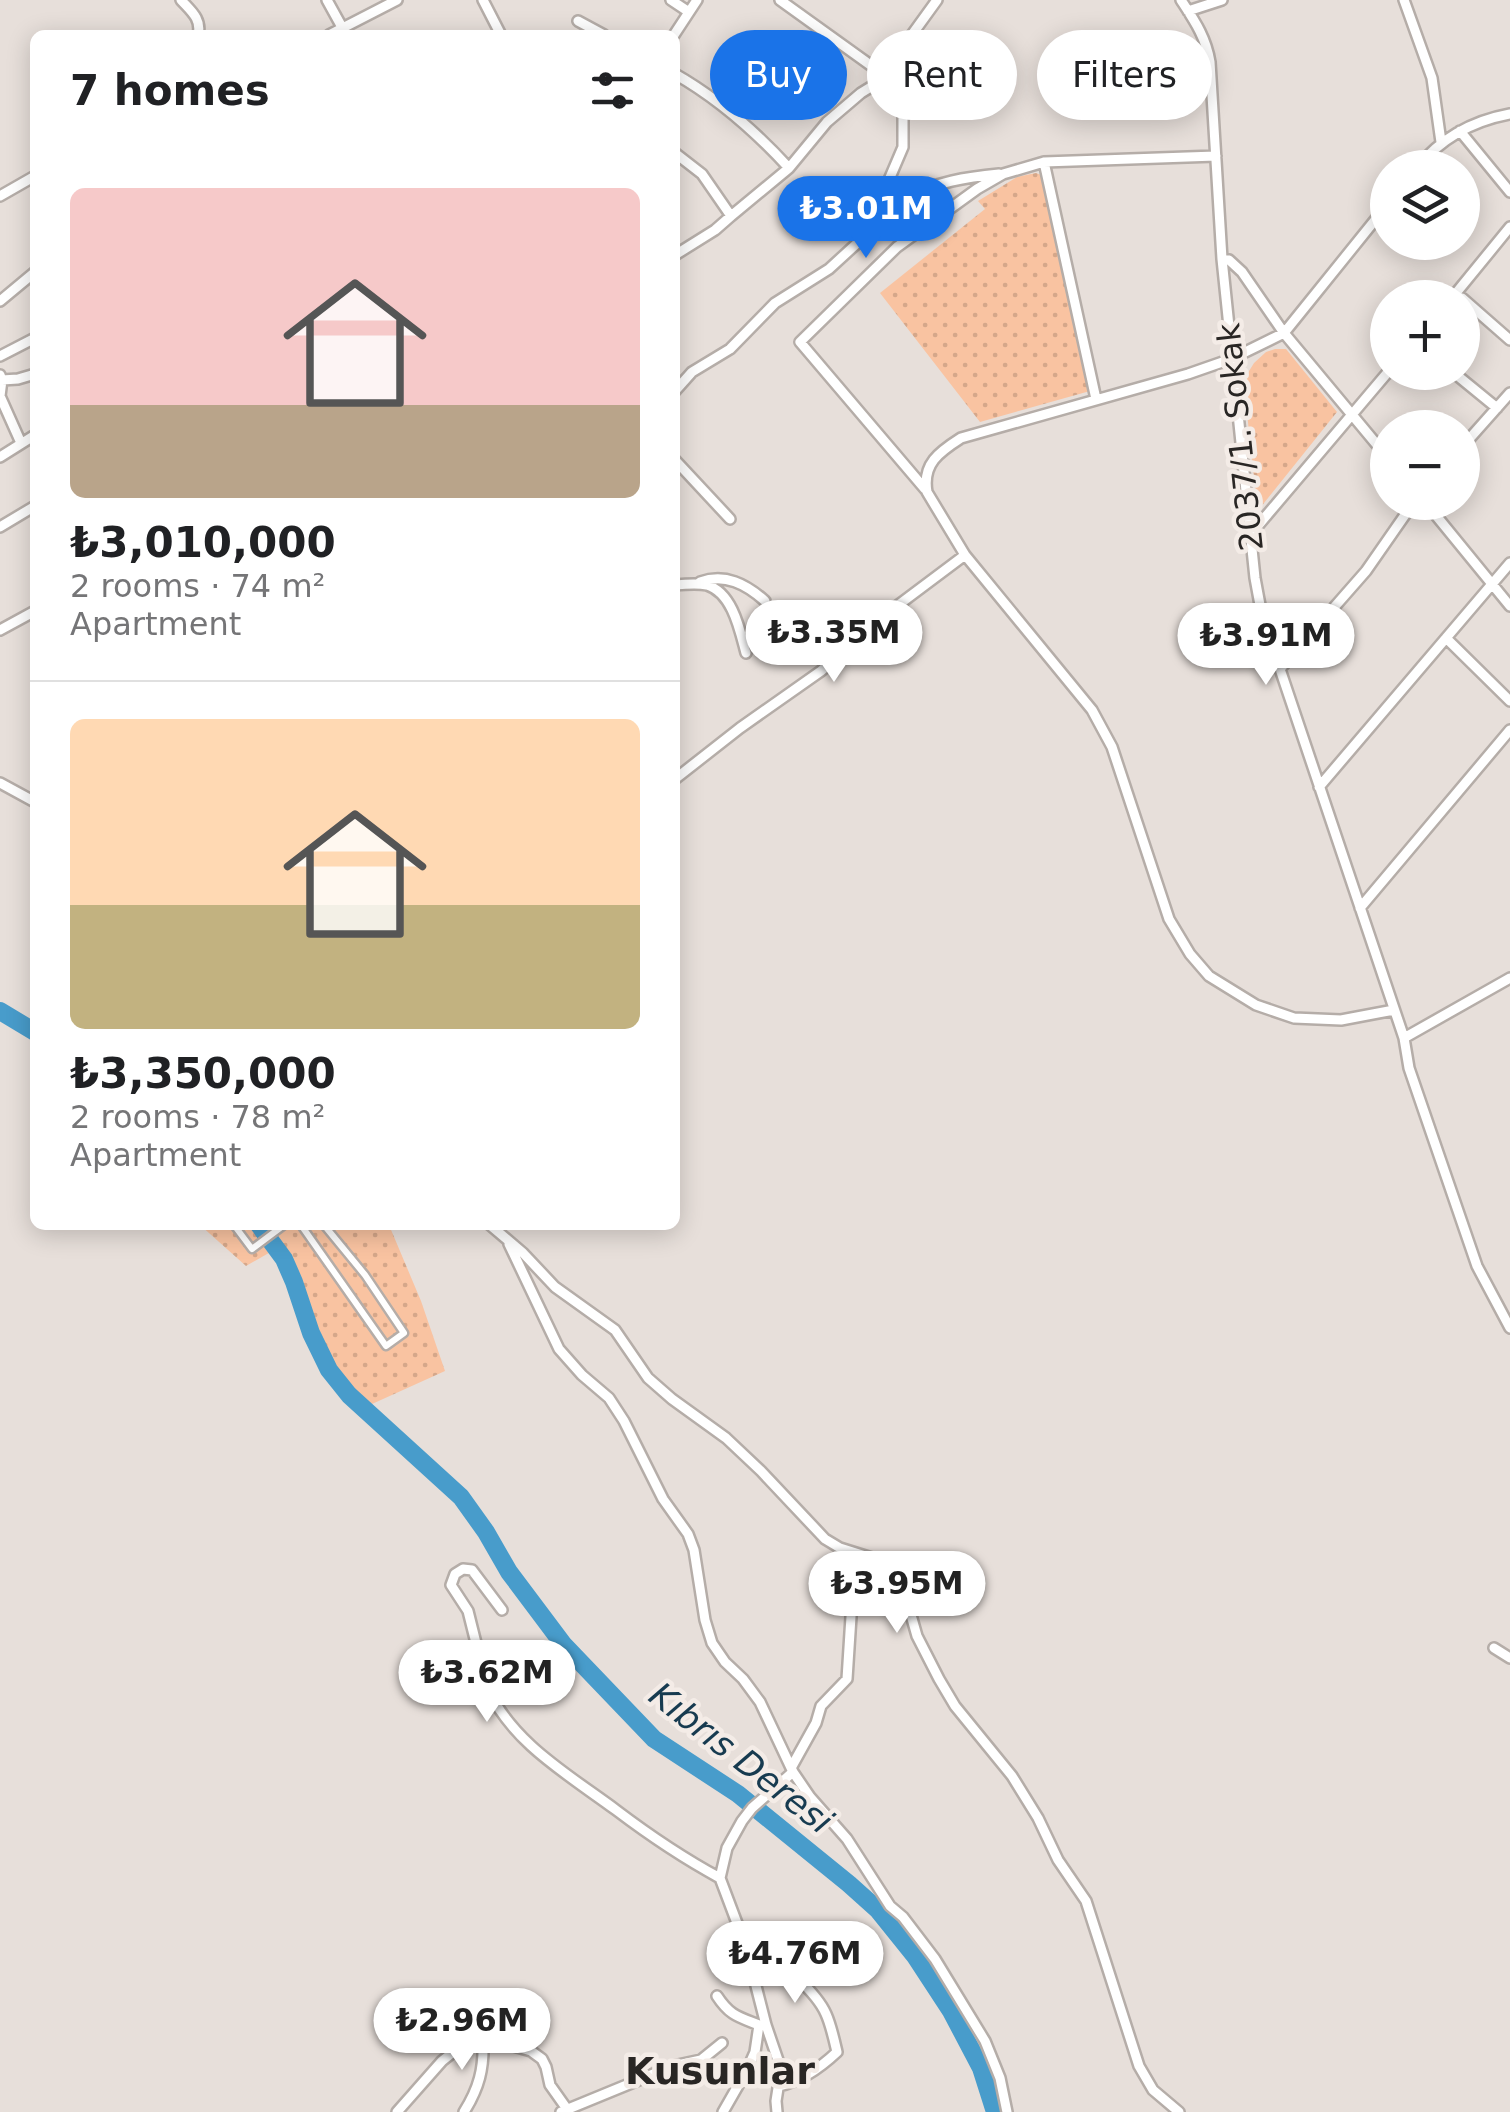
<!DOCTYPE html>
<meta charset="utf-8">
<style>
body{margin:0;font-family:"DejaVu Sans",sans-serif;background:#f2f2f2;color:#202124;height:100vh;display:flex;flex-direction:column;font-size:38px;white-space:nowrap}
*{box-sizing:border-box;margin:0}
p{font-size:32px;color:#757577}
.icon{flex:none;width:55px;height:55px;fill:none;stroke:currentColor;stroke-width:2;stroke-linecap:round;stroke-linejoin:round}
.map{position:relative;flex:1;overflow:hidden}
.sheet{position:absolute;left:30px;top:30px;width:650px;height:1200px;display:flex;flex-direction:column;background:#fff;border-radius:15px;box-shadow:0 5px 25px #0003}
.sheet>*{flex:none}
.guide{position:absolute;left:710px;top:30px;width:650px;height:90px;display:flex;gap:20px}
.buttons{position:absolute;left:1370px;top:150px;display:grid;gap:20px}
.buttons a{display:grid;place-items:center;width:110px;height:110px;border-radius:50%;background:#fff;box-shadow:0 5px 25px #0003;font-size:50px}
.price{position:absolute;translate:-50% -85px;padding:0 22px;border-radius:35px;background:#fff;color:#222;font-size:32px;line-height:65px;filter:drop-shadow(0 2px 5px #0008)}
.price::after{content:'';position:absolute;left:50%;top:60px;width:30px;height:22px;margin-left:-15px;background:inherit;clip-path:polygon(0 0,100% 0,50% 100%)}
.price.selected{background:#1a73e8;color:#fff}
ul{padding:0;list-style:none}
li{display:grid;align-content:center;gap:20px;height:530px;padding:0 40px}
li+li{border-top:2px solid #e0e0e0}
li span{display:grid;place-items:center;height:310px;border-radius:15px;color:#555}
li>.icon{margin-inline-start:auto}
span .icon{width:180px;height:180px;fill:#fffc;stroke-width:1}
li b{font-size:42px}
h2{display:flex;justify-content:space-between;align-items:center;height:120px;padding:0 40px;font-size:42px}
.chip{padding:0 35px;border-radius:45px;background:#fff;box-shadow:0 5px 25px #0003;font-size:35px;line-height:90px}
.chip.selected{background:#1a73e8;color:#fff}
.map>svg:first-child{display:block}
</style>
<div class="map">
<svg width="1510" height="2112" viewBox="0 0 1510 2112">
<defs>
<pattern id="grass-dots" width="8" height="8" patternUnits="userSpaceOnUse" patternTransform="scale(2.5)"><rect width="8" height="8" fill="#f9c3a1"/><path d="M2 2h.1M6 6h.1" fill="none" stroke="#d5a78a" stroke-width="1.8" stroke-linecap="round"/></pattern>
</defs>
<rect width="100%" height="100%" fill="#e7dfda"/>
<path fill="url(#grass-dots)" d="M1036 173 1044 176 1090 391 980 422 880 293 985 209 978 201 1017 177Z
M1275 349H1286L1337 412 1260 508 1257 505 1247 413 1246 376 1254 363 1266 352Z
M200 1225H389L421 1301 445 1371 372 1404 342 1381 281 1246 246 1266Z"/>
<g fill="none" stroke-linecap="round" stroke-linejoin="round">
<path stroke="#489ccb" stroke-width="18" d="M0 1011 35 1032
M259 1225 284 1259 294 1282 311 1333 329 1370 349 1395 461 1497 486 1532 509 1572 563 1644 654 1739 738 1794 849 1884 878 1910 915 1956 951 2011 981 2068 995 2112"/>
<g stroke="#b5ada8" stroke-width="11">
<path id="pedestrian" d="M234 1225 252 1249 284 1225
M301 1225 386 1346 404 1333 365 1275 324 1225"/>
</g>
<g stroke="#b5ada8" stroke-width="14">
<path id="minor" d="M181 0C191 11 202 19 198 35
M327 0 343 29
M483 0 501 35
M671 0 689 12
M780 0 887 77
M1181 0C1194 20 1206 37 1210 62L1222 259 1255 578 1260 605 1280 669 1404 1038 1409 1068 1477 1266 1510 1328
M1404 0 1432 78 1441 142
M1188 11 1222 0
M578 21 604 35
M329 35 397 0
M674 35 697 0
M675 74C719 99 755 131 789 168
M1460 131 1510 192
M675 153 702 174 731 216
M1044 162 1096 399
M1417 168C1441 138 1472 121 1510 114
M0 196 35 176
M871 230C882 220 894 206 907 198 935 182 967 177 999 174
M675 255 715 230 731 216 789 168 827 122 861 93 887 77 903 47 937 0
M1222 259 1229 260 1242 272 1284 333 1388 204
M1452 298 1510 227
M1462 298 1510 340
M0 301 35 272
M0 356 35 338
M1453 372 1497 408
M0 375 2 380 0 396 21 443
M2 380 18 379 35 374
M675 391 692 372 730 349 775 303 829 269 865 236 903 147V47
M1462 447 1510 393
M0 457 35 435
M1388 458 1284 333 1231 359 1188 374 961 438C939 452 922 464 927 492L965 555 1092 710 1112 747 1169 919 1190 954 1209 976 1256 1005 1294 1018 1341 1020 1394 1010
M675 460 730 519
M925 489 800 342 897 247 977 189 1003 174 1044 162 1216 156
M1425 502 1510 606
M0 527 35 506
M1250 535 1388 372
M700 582C725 573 746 584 765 601
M675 585C685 584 698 583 707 585 733 593 740 631 746 653
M0 630 35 611
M1446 638 1510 701
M1280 669 1366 571 1414 502
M675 779 740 728 821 671 885 615 965 555
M0 783 35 802
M1319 787 1510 563
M1360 908 1510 730
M1404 1038 1510 978
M490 1225 523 1253 555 1287 615 1330 648 1378 672 1399 726 1438 761 1471 825 1539 840 1548 891 1564 906 1573 910 1584 911 1615 917 1636 939 1679 955 1706 1012 1776 1038 1818 1058 1860 1086 1901 1139 2066 1153 2090 1179 2112
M509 1244 559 1349 582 1375 609 1398 624 1421 663 1499 688 1534 694 1550 705 1620 712 1643 725 1662 743 1679 760 1702 793 1772 752 1808 742 1821 727 1848 720 1878 746 1947 766 2025 781 2069 776 2101 777 2112
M502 1610 472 1570 463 1569 455 1574 451 1585 468 1611 487 1687C512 1743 569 1775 616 1810 649 1835 683 1858 720 1878
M1494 1648 1510 1658
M791 1768 816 1723 821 1706 847 1679 852 1601 864 1593 906 1573
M793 1772 810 1797 847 1839 890 1906 903 1917 935 1959 985 2041 1000 2078 1007 2112
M741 1931C765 1951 814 1986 826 2014 831 2025 834 2039 837 2052 820 2068 802 2081 779 2086
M717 1996C730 2016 739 2017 759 2025
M397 2112 442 2061 462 2045 474 2040 510 2045 531 2051 542 2059 546 2067 550 2085 567 2109
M464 2112C479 2088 484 2069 483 2041
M561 2112 673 2066 701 2060 722 2043
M723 2112 747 2070 755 2052 759 2025H766"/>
</g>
<use href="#pedestrian" stroke="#fff" stroke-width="6"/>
<use href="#minor" stroke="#fff" stroke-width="9"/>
</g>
<g text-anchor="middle" stroke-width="9" stroke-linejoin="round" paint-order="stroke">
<g font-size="32" fill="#292624" stroke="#f4ece7">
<text transform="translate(1240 437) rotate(-96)" y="11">2037/1. Sokak</text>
</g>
<g font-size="35" font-style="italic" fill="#173b50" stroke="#f4ece7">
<text transform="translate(741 1758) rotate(38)" y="12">Kıbrıs Deresi</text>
</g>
<g font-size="38" font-weight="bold" fill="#292624" stroke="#f4ece7">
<text x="720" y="2084">Kusunlar</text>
</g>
</g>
</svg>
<div class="buttons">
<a><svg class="icon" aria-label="layers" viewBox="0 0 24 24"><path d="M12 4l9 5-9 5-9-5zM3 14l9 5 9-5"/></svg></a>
<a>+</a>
<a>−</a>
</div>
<b class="price selected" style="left:866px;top:261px">₺3.01M</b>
<b class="price" style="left:834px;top:685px">₺3.35M</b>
<b class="price" style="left:1266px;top:688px">₺3.91M</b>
<b class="price" style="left:897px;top:1636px">₺3.95M</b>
<b class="price" style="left:487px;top:1725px">₺3.62M</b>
<b class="price" style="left:795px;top:2006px">₺4.76M</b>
<b class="price" style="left:462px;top:2073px">₺2.96M</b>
<div class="guide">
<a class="chip selected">Buy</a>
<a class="chip">Rent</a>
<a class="chip">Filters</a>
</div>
<section class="sheet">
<h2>7 homes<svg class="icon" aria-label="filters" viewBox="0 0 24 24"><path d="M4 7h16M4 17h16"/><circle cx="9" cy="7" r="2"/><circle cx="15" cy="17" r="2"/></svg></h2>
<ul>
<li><span style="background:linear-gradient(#f6c9c9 70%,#b9a48a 0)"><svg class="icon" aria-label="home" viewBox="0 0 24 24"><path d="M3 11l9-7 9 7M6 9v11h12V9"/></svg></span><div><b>₺3,010,000</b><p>2 rooms · 74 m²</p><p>Apartment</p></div></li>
<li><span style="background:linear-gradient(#ffd9b3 60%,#c2b280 0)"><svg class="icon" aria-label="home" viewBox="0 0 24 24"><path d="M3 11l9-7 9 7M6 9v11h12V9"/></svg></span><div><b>₺3,350,000</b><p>2 rooms · 78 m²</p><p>Apartment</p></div></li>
</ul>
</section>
</div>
